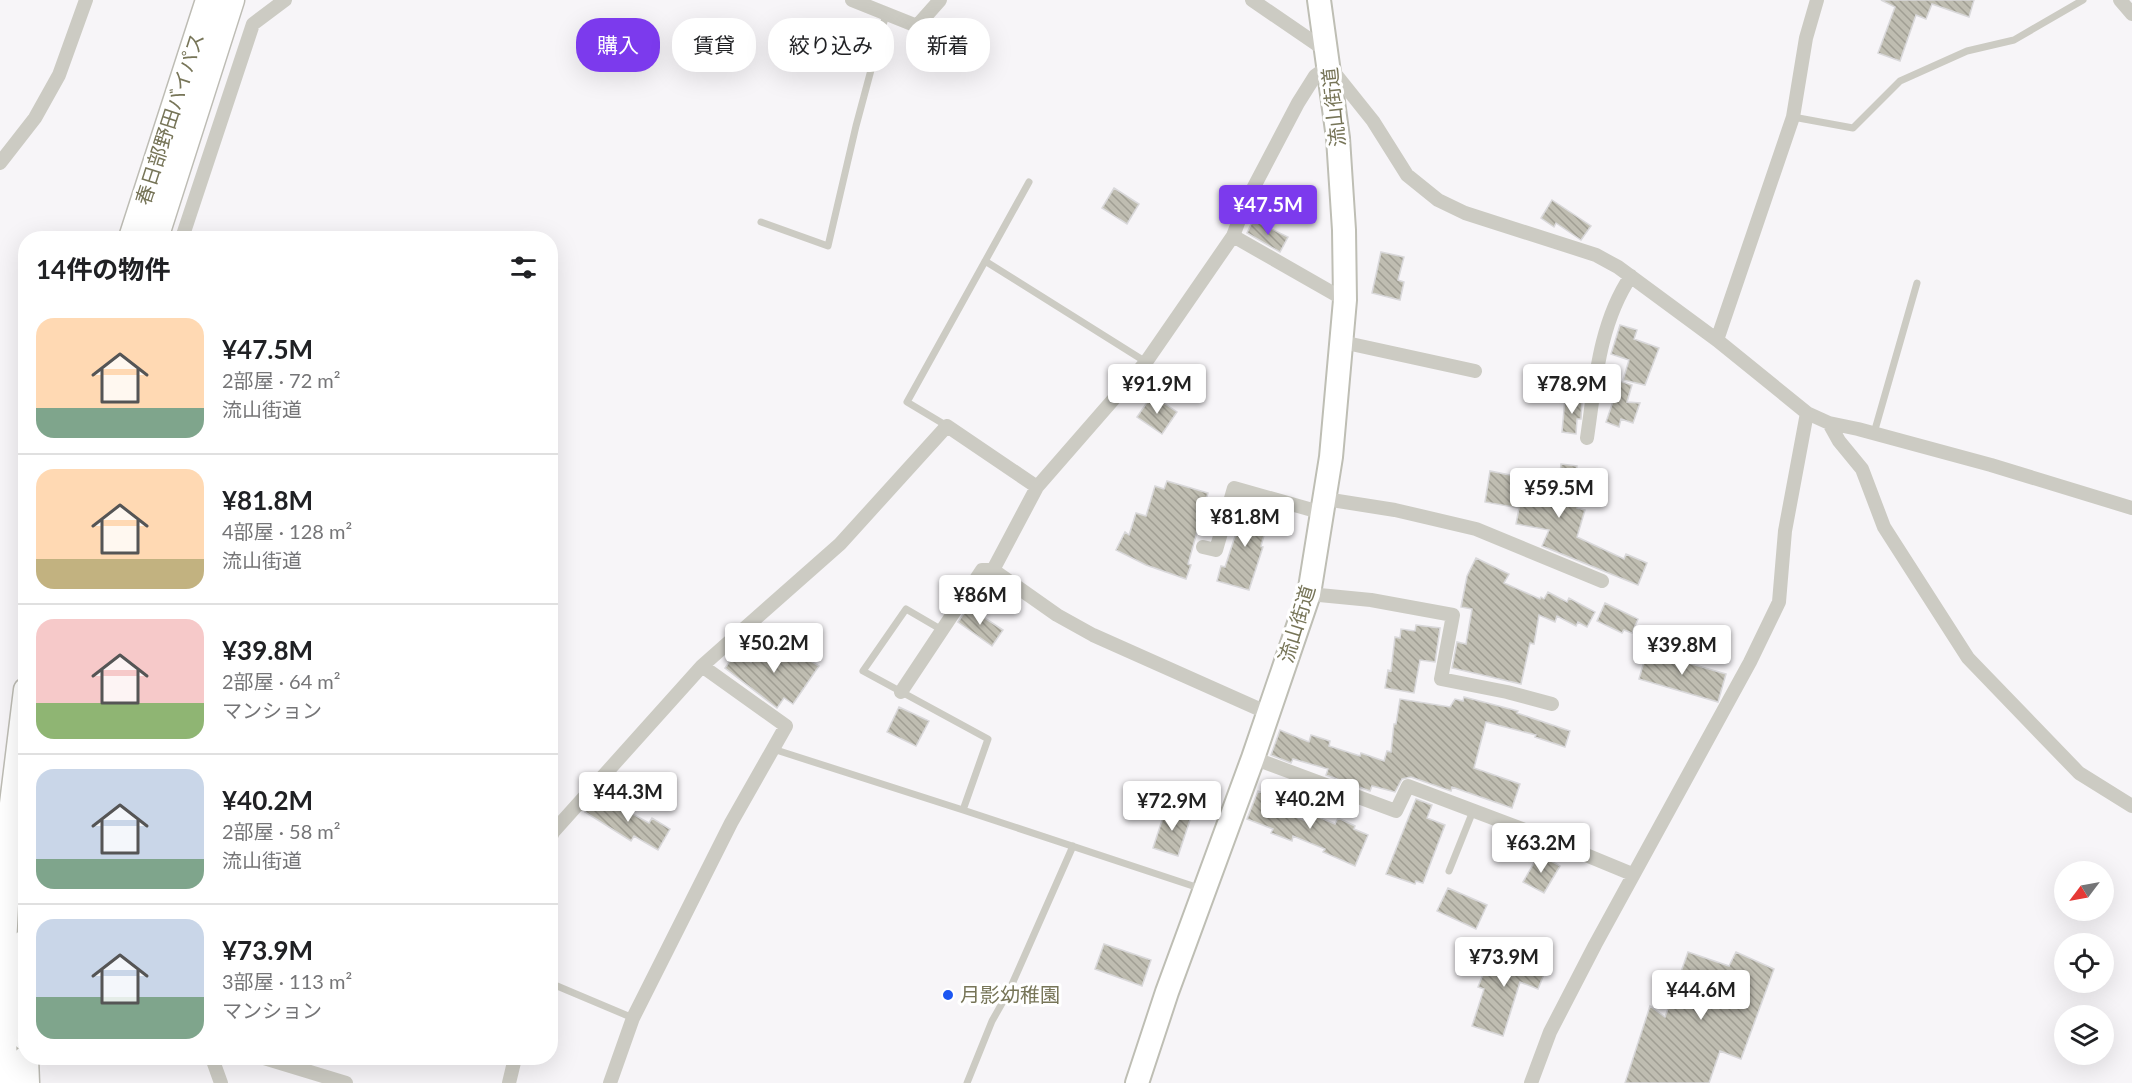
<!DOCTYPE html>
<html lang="ja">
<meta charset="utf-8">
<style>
body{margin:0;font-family:Lato,"Noto Sans JP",sans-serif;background:#f6f6f6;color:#202124;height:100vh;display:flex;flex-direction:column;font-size:22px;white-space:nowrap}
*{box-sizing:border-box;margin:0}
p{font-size:20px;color:#757577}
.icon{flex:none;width:33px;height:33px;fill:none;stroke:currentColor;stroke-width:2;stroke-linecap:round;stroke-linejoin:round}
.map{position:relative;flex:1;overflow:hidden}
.sheet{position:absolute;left:18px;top:231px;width:540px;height:834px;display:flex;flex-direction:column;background:#fff;border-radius:24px;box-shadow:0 6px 24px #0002}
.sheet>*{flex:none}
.top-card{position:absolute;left:576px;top:18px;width:570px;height:54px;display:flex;gap:12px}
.needle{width:39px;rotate:238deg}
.tools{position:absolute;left:2054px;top:861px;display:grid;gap:12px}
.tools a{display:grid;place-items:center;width:60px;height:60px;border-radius:50%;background:#fff;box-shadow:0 6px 24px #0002;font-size:30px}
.price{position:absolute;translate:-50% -51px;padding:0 14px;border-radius:6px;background:#fff;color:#222;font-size:20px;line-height:39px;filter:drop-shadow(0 2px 3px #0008)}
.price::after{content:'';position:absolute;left:50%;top:36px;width:18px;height:14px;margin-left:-9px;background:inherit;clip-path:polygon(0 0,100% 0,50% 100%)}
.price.selected{background:#7c3aed;color:#fff}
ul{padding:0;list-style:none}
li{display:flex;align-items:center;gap:18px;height:150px;padding:0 18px}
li+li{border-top:2px solid #e0e0e0}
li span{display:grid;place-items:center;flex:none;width:168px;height:120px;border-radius:18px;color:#555}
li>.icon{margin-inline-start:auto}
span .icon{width:72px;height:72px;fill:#fffc;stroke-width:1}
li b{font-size:26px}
h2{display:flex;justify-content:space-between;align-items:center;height:72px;padding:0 18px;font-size:26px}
.tag{padding:0 21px;border-radius:24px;background:#fff;box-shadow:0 6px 24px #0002;font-size:21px;line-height:54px}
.tag.selected{background:#7c3aed;color:#fff}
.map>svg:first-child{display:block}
</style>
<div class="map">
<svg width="2132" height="1083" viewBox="0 0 2132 1083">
<defs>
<pattern id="building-back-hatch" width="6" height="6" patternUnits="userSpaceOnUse" patternTransform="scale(1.5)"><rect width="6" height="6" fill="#bfbdb1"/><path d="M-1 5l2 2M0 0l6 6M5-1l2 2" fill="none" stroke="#a09e93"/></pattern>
</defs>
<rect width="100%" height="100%" fill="#f7f5f8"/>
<path fill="url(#building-back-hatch)" stroke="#d9d8da" stroke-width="1.5" d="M1881 0H1974L1969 17 1932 4 1926 19 1916 15 1900 61 1878 53 1895 7Z
M1114 188 1139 204 1127 224 1102 208Z
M1552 200 1591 226 1581 240 1556 223 1554 227 1541 218Z
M1253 220 1288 237 1280 252 1247 233Z
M1381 252 1404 257 1398 280 1404 282 1400 300 1372 293Z
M1620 325 1637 330 1634 339 1659 348 1645 385 1623 380 1629 360 1611 354Z
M1620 381 1632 385 1627 402 1640 403 1633 423 1621 419 1619 427 1606 422Z
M1152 395 1177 412 1162 434 1137 417Z
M1565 398 1582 400 1581 419H1577L1576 434 1562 432Z
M1561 464 1577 466 1574 504 1578 505 1577 508 1585 510 1577 537 1624 559 1626 554 1647 563 1638 585 1542 546 1549 530 1516 524 1519 508 1485 502 1490 471 1559 485Z
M1167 481 1208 493 1188 564 1191 565 1186 579 1146 565 1116 550 1125 532 1129 535 1136 513 1146 516 1155 486 1164 489Z
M1238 505 1270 514 1261 546 1263 547 1249 590 1217 581 1221 566 1225 567 1239 524 1233 522Z
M1476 558 1509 574 1504 583 1540 599 1541 597 1544 599 1548 592 1567 602 1569 598 1595 612 1587 627 1578 622 1576 626 1557 616 1555 622 1539 615 1534 644 1530 643 1521 684 1452 668 1457 642 1466 644 1472 609 1461 607 1467 576Z
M1605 603 1638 619 1632 633 1624 630 1622 633 1597 621Z
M968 607 1003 630 992 646 958 622Z
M1416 625 1440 628 1435 662 1420 660 1414 693 1385 688 1388 670 1391 671 1395 637 1400 638 1401 629 1415 631Z
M767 641 797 662 801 655 819 666 793 704 784 698 777 708 725 668 736 652 751 662Z
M1647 651 1726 674 1718 702 1639 679Z
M1464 697 1518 711 1517 713 1570 731 1565 747 1535 737 1536 735 1486 722 1474 768 1520 784 1512 808 1452 787 1451 791 1411 777 1402 779 1395 792 1372 786 1370 791 1326 775 1328 769 1293 759 1291 763 1271 755 1280 730 1309 742 1311 735 1330 741 1329 746 1360 756 1361 753 1384 761 1387 751 1391 752 1394 724H1396L1400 699 1450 707 1455 699 1463 701Z
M899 707 929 721 916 746 887 732Z
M1258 791 1276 799 1273 808 1306 821 1309 813 1335 824 1338 818 1355 826 1354 829 1368 835 1355 866 1323 852 1325 849 1293 836 1292 841 1271 833 1273 829 1247 819Z
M598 795 628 814 629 812 649 823 652 818 670 829 658 850 634 836 631 841 585 812Z
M1416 799 1432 805 1427 818 1445 825 1423 883 1416 881 1415 884 1386 874Z
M1166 808 1191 817 1178 856 1153 848Z
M1539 854 1560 866 1544 893 1523 882Z
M1448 888 1487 905 1476 929 1437 911Z
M1104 944 1151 960 1142 986 1095 969Z
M1494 947 1547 967 1538 989 1520 982 1503 1036 1472 1026 1484 989 1478 987Z
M1688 952 1729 966 1736 952 1774 969 1741 1059 1720 1051 1709 1083H1625L1650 1006 1665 1017Z"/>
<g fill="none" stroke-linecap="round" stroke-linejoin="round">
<g stroke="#bebeb4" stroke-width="26">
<path id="primary" d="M1137 1083 1167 992 1253 758 1309 594 1331 457 1345 300 1344 230 1338 138 1319 0"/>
</g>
<g stroke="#bdbcb4" stroke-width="27">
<path id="trunk" d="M131 238 208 0
M156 238 232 0
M26 941 23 975 26 1039
M26 1058 27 1083
M5 1083 3 968 10 820 26 690"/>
</g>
<path stroke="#cccbc3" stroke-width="7" d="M1793 117 1853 128 1900 81 1967 51 2014 40 2083 0
M761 222 828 246 856 126 886 14
M985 261 1146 362
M947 426 907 402 1029 182
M1874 433 1917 283
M942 630 906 609 863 671 988 739 963 810 1202 889
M773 749 963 810
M1449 871 1473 811
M550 983 633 1018
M967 1083 992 1021 1009 991 1073 846"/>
<path stroke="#cccbc3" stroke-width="14" d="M852 0 917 26 940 0
M1252 0 1328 52
M2120 0 2132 14
M0 163 35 118 59 75 86 0
M1233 236 1246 202 1298 103 1315 76 1329 66 1373 121 1407 175 1438 200 1465 213 1596 255 1618 267 1717 340 1807 413 1829 423 1858 429 1991 465 2132 508
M182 238 253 24 285 0
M1717 340 1793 117 1806 38 1817 0
M1342 342 1475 371
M1829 423 1839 441 1862 469 1884 527 1968 658 2079 773 2132 806
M1587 438C1595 384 1599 323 1631 276
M1325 499 1395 510 1476 529 1602 581
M1203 547 1216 550 1234 488 1323 513
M1309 594 1371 600 1453 615 1441 679 1507 692 1552 704
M901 692 982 570H993
M1268 713 1093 635 1057 615 993 570 1037 487 1146 362 1233 236 1345 300
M1253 758 1396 811 1408 786 1535 834 1632 874
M550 839 553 832 702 666 840 544 947 426 1037 487
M212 1058 221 1083
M264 1058 346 1083
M509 1083 515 1058
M610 1083 633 1018 731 823 786 726 702 666
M1531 1083 1550 1032 1595 945 1750 662 1779 602 1785 531 1807 413"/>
<use href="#primary" stroke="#fff" stroke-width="22"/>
<use href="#trunk" stroke="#fff" stroke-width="24"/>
</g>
<circle fill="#1c56f2" stroke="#fff" stroke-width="2" cx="948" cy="995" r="6"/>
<g text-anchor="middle" stroke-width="6" stroke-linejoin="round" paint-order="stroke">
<g font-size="20" fill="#777558" stroke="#fff">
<text transform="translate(1334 107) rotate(-96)" y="7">流山街道</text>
<text transform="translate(170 119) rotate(-72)" y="7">春日部野田バイパス</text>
<text transform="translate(1297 624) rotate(-73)" y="7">流山街道</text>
</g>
<g font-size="20" fill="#777558" stroke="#fff" text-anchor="start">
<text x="960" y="1002">月影幼稚園</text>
</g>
</g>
</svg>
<div class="tools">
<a><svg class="needle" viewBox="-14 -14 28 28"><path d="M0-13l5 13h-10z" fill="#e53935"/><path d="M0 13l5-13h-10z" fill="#757577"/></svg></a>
<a><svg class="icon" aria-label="locate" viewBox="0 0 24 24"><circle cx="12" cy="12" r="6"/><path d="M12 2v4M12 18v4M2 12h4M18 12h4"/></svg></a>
<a><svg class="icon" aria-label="layers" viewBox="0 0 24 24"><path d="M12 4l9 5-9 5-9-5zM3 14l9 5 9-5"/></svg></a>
</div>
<b class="price selected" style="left:1268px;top:236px">¥47.5M</b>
<b class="price" style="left:1157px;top:415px">¥91.9M</b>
<b class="price" style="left:1572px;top:415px">¥78.9M</b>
<b class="price" style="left:1559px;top:519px">¥59.5M</b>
<b class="price" style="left:1245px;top:548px">¥81.8M</b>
<b class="price" style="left:980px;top:626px">¥86M</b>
<b class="price" style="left:774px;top:674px">¥50.2M</b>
<b class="price" style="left:1682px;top:676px">¥39.8M</b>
<b class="price" style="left:628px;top:823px">¥44.3M</b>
<b class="price" style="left:1310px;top:830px">¥40.2M</b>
<b class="price" style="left:1172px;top:832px">¥72.9M</b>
<b class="price" style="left:1541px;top:874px">¥63.2M</b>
<b class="price" style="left:1504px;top:988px">¥73.9M</b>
<b class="price" style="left:1701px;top:1021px">¥44.6M</b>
<div class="top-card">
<a class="tag selected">購入</a>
<a class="tag">賃貸</a>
<a class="tag">絞り込み</a>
<a class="tag">新着</a>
</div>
<section class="sheet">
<h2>14件の物件<svg class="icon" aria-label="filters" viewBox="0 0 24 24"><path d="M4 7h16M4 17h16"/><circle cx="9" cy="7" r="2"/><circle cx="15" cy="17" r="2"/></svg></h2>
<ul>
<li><span style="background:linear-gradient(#ffd9b3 75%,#7fa58c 0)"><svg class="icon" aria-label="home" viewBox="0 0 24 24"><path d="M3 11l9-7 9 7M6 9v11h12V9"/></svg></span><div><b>¥47.5M</b><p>2部屋 · 72 m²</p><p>流山街道</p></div></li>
<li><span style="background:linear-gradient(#ffd9b3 75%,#c2b280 0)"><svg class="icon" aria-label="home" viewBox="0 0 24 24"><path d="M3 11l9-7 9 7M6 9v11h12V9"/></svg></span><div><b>¥81.8M</b><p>4部屋 · 128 m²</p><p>流山街道</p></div></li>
<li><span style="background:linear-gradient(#f6c9c9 70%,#8fb573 0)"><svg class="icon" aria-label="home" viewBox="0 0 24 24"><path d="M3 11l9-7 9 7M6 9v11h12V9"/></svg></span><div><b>¥39.8M</b><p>2部屋 · 64 m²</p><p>マンション</p></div></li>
<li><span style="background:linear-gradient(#c9d6e8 75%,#7fa58c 0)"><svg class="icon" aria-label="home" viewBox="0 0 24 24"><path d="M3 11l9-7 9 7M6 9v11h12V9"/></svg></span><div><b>¥40.2M</b><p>2部屋 · 58 m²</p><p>流山街道</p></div></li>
<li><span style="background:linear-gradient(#c9d6e8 65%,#7fa58c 0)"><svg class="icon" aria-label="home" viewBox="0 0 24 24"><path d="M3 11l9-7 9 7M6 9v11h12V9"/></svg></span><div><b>¥73.9M</b><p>3部屋 · 113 m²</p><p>マンション</p></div></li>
</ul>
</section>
</div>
